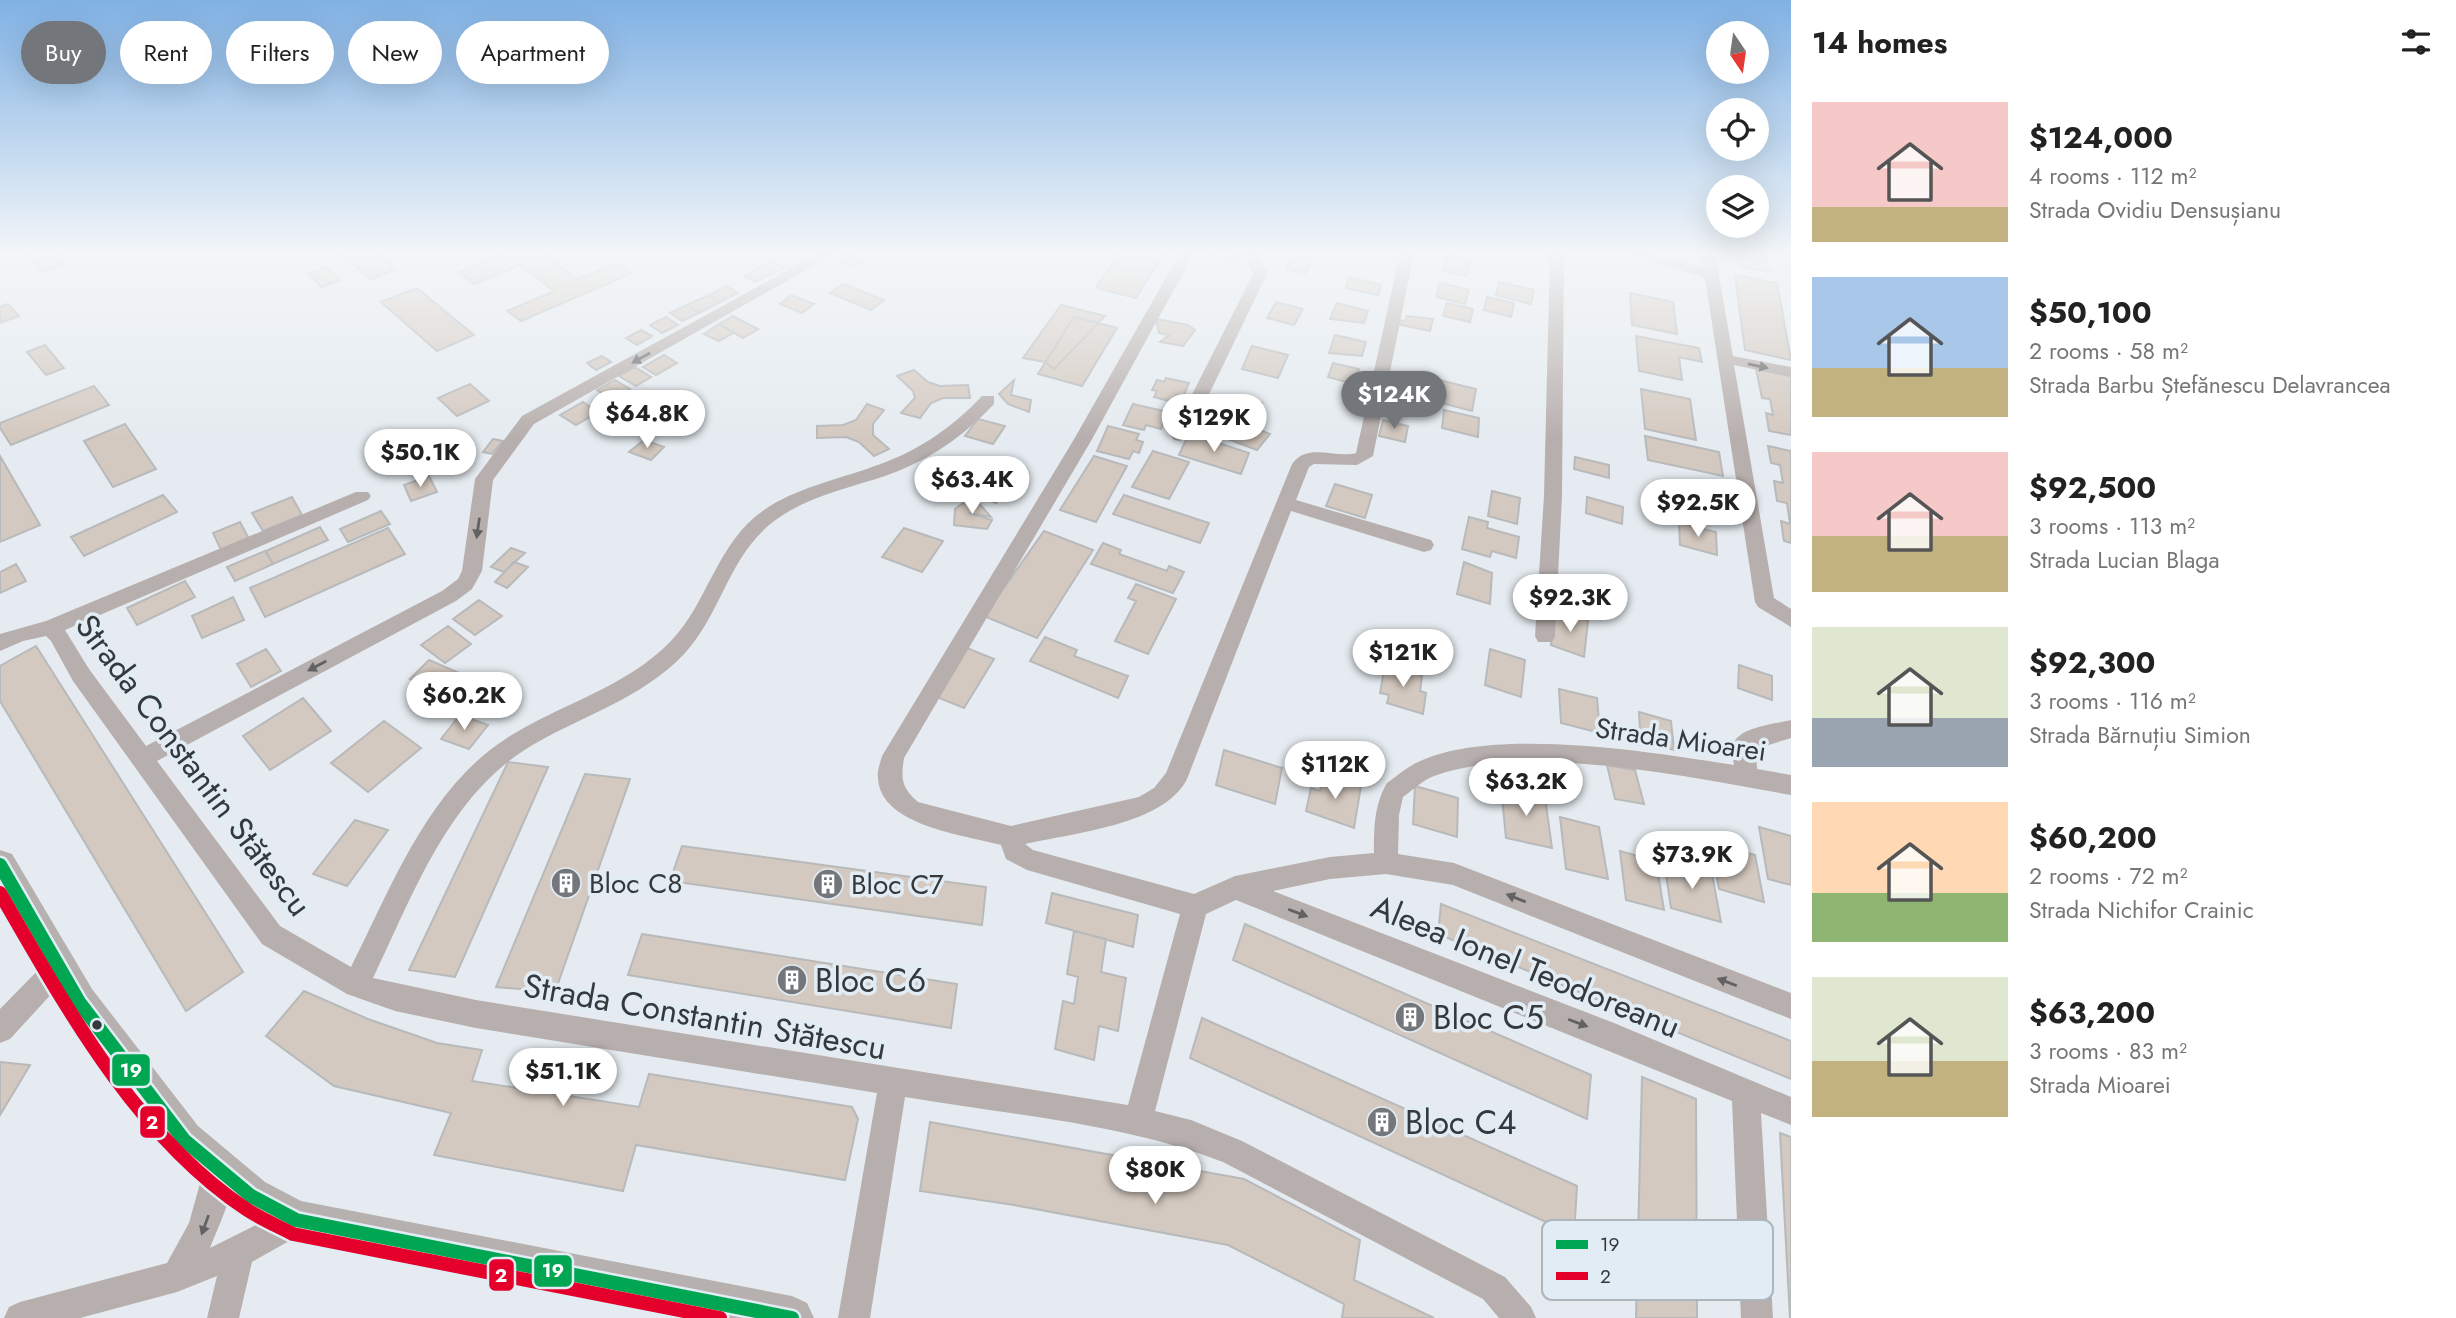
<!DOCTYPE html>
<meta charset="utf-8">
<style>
body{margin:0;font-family:Jost,sans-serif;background:#f6f6f6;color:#222;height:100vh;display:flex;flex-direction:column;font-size:26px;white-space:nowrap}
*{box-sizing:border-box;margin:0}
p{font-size:23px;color:#767676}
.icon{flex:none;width:38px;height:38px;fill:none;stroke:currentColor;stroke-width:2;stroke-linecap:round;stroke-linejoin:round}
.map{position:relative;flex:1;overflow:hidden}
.drawer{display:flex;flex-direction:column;background:#fff;width:665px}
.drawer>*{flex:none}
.top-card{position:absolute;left:21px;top:21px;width:665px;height:63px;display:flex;gap:14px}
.needle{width:46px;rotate:167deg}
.fabs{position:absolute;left:1706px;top:21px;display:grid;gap:14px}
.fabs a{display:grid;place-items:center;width:63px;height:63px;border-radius:50%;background:#fff;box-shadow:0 7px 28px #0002;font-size:35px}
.price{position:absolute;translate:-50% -60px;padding:0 16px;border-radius:24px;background:#fff;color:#222;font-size:23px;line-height:46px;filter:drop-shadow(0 2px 4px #0008)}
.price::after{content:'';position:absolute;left:50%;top:42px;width:21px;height:16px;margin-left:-10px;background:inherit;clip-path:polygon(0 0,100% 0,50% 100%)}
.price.selected{background:#73777b;color:#fff}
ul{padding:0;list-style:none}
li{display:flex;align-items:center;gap:21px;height:175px;padding:0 21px}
li span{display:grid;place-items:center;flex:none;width:196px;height:140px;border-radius:0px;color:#555}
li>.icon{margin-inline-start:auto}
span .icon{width:84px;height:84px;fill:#fffc;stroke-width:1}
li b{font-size:30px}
h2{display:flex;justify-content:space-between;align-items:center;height:84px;padding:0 21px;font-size:30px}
.tag{padding:0 24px;border-radius:32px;background:#fff;box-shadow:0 7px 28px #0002;font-size:24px;line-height:63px}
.tag.selected{background:#73777b;color:#fff}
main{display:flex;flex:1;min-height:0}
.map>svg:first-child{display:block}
</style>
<main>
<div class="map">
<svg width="1791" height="1318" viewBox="0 0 1791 1318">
<rect width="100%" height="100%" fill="#e5ebf0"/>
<path fill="#d4c9c0" stroke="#b8b9ba" stroke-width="2" d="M33 253H57L65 263 42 271 28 255Z
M339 253H376L396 269 371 279Z
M507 253H555L546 257 578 279 617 263 632 273 521 321 507 311 554 291 520 265 474 284 459 272Z
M1120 253H1164L1136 298 1096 288Z
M1201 253H1233L1240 256 1238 262Z
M1732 253H1758L1759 257 1767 259 1771 272 1742 267 1739 258 1733 257Z
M847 254 863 262 855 267 838 260Z
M1447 255 1470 260 1467 276 1444 271Z
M1293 256 1311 260 1306 273 1287 269Z
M773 262 784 268 755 282 744 276Z
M326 267 340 280 322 287 308 274Z
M1735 275 1777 283 1791 360 1745 350Z
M1349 277 1381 285 1378 295 1346 288Z
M1499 282 1534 290 1531 304 1496 295Z
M1440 283 1469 290 1465 304 1436 297Z
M843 284 884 300 871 310 830 293Z
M726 286 738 293 720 302 709 295Z
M417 288 474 335 437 351 381 302Z
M1630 293 1673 302 1677 334 1632 325Z
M709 295 720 302 699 313 687 305Z
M791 295 814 304 802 313 780 304Z
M1487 297 1514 303 1511 317 1484 310Z
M1276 302 1303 309 1294 325 1267 318Z
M1337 303 1368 311 1364 323 1330 319Z
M1447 303 1473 309 1470 322 1443 316Z
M8 304 19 316 0 323V307Z
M687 305 699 313 682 321 670 313Z
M1061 305 1105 316 1054 369 1045 362 1023 358Z
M733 316 758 329 743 338 719 324Z
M1407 316 1433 319 1430 331 1397 324 1399 320 1405 321Z
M666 317 678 325 662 333 650 325Z
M1074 317 1117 328 1082 386 1038 374Z
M1156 319 1188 325 1195 330 1183 346 1160 342 1169 335 1159 333Z
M719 324 733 333 719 341 704 334Z
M641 330 652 336 637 345 626 338Z
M1335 335 1366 342 1362 356 1329 353Z
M1636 336 1699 348 1702 362 1679 357 1682 380 1639 371Z
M45 345 64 368 46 375 27 352Z
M1252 346 1288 355 1278 378 1242 369Z
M664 355 677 363 656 375 643 367Z
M602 356 611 362 596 370 587 363Z
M1333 363 1359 369 1354 384 1328 377Z
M635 367 651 377 636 386 619 376Z
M1756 369 1791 376V435L1769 431 1766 413 1773 415 1770 399 1762 398Z
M914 370 928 382 940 386 968 385 970 398H943L931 403 920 418 901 413 915 398 913 391 897 376Z
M1166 378 1189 383 1183 397 1176 395 1173 402 1154 397 1157 391 1152 390 1157 380 1164 382Z
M615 380 630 389 612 400 597 390Z
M1014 380 1011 395 1031 400 1029 412 1008 404 999 394Z
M1439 380 1476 389 1472 411 1434 401Z
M470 384 489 401 457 416 438 398Z
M94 386 109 405 11 445 0 428V423Z
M1641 389 1690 399 1696 440 1645 429Z
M1234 396 1262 403 1256 419 1228 412Z
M583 402 598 412 576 425 560 415Z
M867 404 884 410 873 424V435L889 449 874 456 859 442 846 437 817 438V426L843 425 856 420Z
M1133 404 1168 412 1161 429 1146 425 1144 430 1123 425Z
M1444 410 1479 418 1478 437 1442 428Z
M978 419 1005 426 993 444 965 436Z
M1233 420 1270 434 1257 450 1220 436Z
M1383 420 1408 426 1405 442 1379 436Z
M125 424 156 469 113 487 84 441Z
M1108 426 1139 434 1136 440 1143 442 1139 453 1133 451 1129 459 1097 451Z
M1189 433 1249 453 1241 474 1179 455Z
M1645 436 1719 452 1723 476 1648 460Z
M493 439 503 441 492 454 483 452Z
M644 440 664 447 651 460 629 452Z
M1768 446 1791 451V543L1784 541 1781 521 1790 524 1787 503 1777 501 1774 481 1783 483 1780 465 1771 463Z
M1153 451 1189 462 1169 499 1132 487Z
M0 456 40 525 0 542Z
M1094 456 1127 466 1096 522 1060 510Z
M1575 457 1609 465V478L1574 469Z
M985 474 1011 483 996 503 970 493Z
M429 476 437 492 411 501 404 485Z
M1335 484 1372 495 1365 518 1326 506Z
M1492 491 1520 498 1517 524 1488 516Z
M163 495 177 512 84 556 71 537Z
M1124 495 1209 523 1200 543 1113 514Z
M292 497 302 515 263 531 252 513Z
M1587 497 1623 507 1622 524 1586 513Z
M967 500 977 501 991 517 969 513 992 520 987 529 954 525 955 509Z
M381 511 390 524 348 542 340 529Z
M1469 517 1488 522 1487 528 1519 537 1516 558 1492 551 1490 557 1462 549Z
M240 522 249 539 221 550 213 533Z
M1679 523 1716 532 1717 555 1680 545Z
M320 527 328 540 273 564 266 551Z
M388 528 405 554 265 617 250 588Z
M904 528 943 541 922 572 882 557Z
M1044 531 1093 550 1037 638 984 616Z
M1103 543 1121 550 1119 554 1167 571 1169 566 1184 572 1173 593 1091 564Z
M511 548 525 553 504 572 491 567Z
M265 551 273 564 235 581 227 567Z
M514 562 528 567 507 588 495 582Z
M1464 562 1492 573 1490 604 1457 594Z
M16 564 26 581 0 593V572Z
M185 581 195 597 137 625 127 608Z
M1136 584 1176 599 1148 654 1115 641 1136 601 1128 598Z
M233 597 244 620 202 638 192 616Z
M479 600 502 616 475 635 453 619Z
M1555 611 1588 621 1584 657 1551 645Z
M448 626 471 644 445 663 421 645Z
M1045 637 1077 650 1074 656 1128 676 1118 698 1030 661Z
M36 646 243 972 186 1011 0 701V666Z
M962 646 994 659 964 708 932 695Z
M266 649 281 671 251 687 237 664Z
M1490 649 1525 660 1521 697 1485 685Z
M429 660 457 672 438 691 410 679Z
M1385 664 1422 676 1420 691 1426 693 1423 714 1387 703 1389 695 1380 693Z
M1739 665 1772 676V700L1738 688Z
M1559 689 1597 698 1600 733 1561 723Z
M303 698 331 731 270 770 243 736Z
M1639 712 1671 721 1674 750 1651 744 1650 734 1640 731Z
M460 715 488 725 469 749 441 739Z
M384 721 421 748 368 792 331 763Z
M1224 750 1282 768 1275 804 1216 785Z
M508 762 548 767 455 977 409 970Z
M1607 765 1635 770 1644 804 1615 799Z
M585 774 630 779 555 992 496 987Z
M1323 774 1361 786 1354 828 1306 811 1311 788 1320 791Z
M1415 786 1458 798 1457 837 1413 824Z
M1501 787 1545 797 1552 848 1506 838Z
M1560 817 1599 827 1608 879 1566 869Z
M355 820 388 830 347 886 313 874Z
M1759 827 1791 836V885L1768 879Z
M682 846 986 887 982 925 670 881Z
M1722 846 1755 855 1764 902 1719 889 1713 853 1723 856Z
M1620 851 1656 861 1664 910 1626 900Z
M1664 861 1712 874 1721 922 1671 908Z
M1052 893 1138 915 1133 947 1046 923Z
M1441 904 1791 1041V1079L1438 934Z
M1245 924 1591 1075 1587 1119 1233 960Z
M1074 931 1106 939 1101 972 1126 978 1118 1031 1099 1026 1094 1060 1055 1049 1063 1001 1074 1004 1078 977 1067 974Z
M642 934 957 984 951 1028 628 975Z
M304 991 368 1019 437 1043 482 1050 472 1081 639 1107 649 1074 852 1107 858 1119 845 1180 636 1145 623 1191 434 1155 451 1113 334 1086 266 1036Z
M1202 1018 1577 1186 1574 1235 1190 1058Z
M0 1062 30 1065 0 1115Z
M1642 1077 1696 1099 1697 1318H1636Z
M930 1122 1244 1179 1360 1240 1354 1280 1434 1318H1342L1344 1304 1228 1245 1014 1205 920 1191Z
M1780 1133 1791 1137V1318H1790Z"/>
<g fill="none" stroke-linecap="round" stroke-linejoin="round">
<path fill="#b7afad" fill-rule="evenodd" d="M819 253H836L534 424 493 480 482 571 472 589 456 601 157 761 280 926 351 967C391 888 428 788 507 738 560 704 625 688 670 642 709 602 716 543 764 510 796 488 836 480 872 467 915 453 951 429 982 396H994V404C963 437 928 461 885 476 849 488 809 496 777 519 729 553 723 611 685 653 642 700 576 717 523 751 447 800 411 899 373 978L476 1000 1128 1105 1180 914 1027 870 1006 859 1001 845C965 835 880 826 878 778 877 771 880 763 882 756L1073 441 1180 253H1194L1091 441 904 758C901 779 901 787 918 802L1011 826 1139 797 1154 788 1166 773 1292 464C1308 442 1335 459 1356 453L1400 253H1414L1373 456 1357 465 1314 464 1309 467 1296 500 1431 540 1434 545 1431 550 1424 552 1291 511 1187 779C1164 825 1073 833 1025 844L1033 850 1194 894 1235 876 1330 857 1374 853C1374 828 1374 805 1387 783 1397 776 1407 767 1418 762 1493 726 1652 752 1734 765 1733 758 1731 749 1734 743 1740 727 1776 724 1791 720V738L1756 749 1757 769 1791 775V795C1694 778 1527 742 1434 776 1423 780 1413 790 1403 797L1399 815 1398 854 1454 863 1791 993V1019L1453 885 1386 874 1330 879 1273 891 1614 1023 1791 1097V1125L1761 1113 1773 1318H1741L1732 1101 1236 900 1206 914 1155 1111 1191 1120 1242 1141 1505 1277 1531 1307 1536 1318H1499L1483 1299 1223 1162C1123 1123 1011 1115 905 1097L870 1318H838L877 1093 476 1028 395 1011 347 994 262 944 73 681 51 641 46 636 23 641 0 651V634L46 621 356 492H368L371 496 368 500 65 630 89 669 146 746 442 591 458 579 462 571 475 479 522 416Z
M1244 253H1258L1267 274 1189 436 1180 441 1174 440 1171 436 1253 274Z
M1550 253H1564L1562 496 1555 636 1552 642H1538L1535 636 1544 496Z
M1625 253H1648L1703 268 1701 253H1715L1733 356 1791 367V377L1734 365 1774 598 1791 609V627L1758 607 1755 602 1705 278Z
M58 955 67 959 71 968 67 977 10 1039 0 1043V1009L49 959Z
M218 1154 229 1158C240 1185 220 1222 210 1248L296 1205 307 1209 311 1220 307 1231 252 1262 239 1318H207L217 1276 177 1292 80 1318H4L9 1307 20 1302 167 1263 189 1223 207 1158Z"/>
<path fill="#b6b0af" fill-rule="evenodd" d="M0 850 12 854 92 989 198 1126 265 1182 301 1201 792 1296 807 1303 814 1318H684L296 1240 237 1210 170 1154 66 1015 0 896Z"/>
<g stroke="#e1ecf4" stroke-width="19">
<path id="bus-1" d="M0 865 79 1002 184 1140 251 1196 296 1220 792 1318"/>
</g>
<g stroke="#e1ecf4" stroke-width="19">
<path id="bus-2" d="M0 893C65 1005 135 1135 246 1209 261 1219 278 1226 293 1234L720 1318"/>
</g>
<use href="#bus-1" stroke="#00a651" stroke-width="14"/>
<use href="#bus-2" stroke="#e4002b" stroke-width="14"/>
</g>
<defs><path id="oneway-solid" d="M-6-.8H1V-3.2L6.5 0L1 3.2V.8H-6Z" transform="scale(1.75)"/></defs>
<g fill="#626264">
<use href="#oneway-solid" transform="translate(641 358) rotate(151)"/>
<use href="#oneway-solid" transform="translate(1758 366) rotate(12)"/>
<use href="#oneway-solid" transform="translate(478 528) rotate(98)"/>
<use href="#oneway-solid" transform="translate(317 666) rotate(152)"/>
<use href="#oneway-solid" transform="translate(1516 898) rotate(-158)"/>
<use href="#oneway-solid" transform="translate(1298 913) rotate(21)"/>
<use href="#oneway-solid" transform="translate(1727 982) rotate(-159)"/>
<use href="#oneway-solid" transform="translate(1578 1023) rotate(21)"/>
<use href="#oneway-solid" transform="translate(205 1225) rotate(110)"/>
</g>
<linearGradient id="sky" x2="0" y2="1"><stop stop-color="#80b1e4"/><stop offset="0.58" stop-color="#f3f6f8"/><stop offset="1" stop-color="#f3f6f8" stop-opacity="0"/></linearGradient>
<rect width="1791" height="438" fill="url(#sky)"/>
<defs>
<g id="building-disc" transform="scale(1.575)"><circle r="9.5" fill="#73777b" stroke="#e1ecf4"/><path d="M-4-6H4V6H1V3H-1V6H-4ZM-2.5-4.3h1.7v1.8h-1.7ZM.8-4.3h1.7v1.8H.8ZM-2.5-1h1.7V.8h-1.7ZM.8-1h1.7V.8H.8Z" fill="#fff"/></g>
</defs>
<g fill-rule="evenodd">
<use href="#building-disc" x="566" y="883"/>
<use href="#building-disc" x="828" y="884"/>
<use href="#building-disc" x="792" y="980"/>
<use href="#building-disc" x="1410" y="1017"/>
<use href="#building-disc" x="1382" y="1122"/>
</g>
<circle fill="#35393c" stroke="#e1ecf4" stroke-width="2.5" cx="97" cy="1025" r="6"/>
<g text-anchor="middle" stroke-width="7" stroke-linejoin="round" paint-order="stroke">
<g font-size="28" fill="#35393c" stroke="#e1ecf4">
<text transform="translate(1681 739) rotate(8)" y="10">Strada Mioarei</text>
</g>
<g font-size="28" fill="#35393c" stroke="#e1ecf4" text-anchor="start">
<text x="589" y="893">Bloc C8</text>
<text x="851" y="894">Bloc C7</text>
</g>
<g font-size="33" fill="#35393c" stroke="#e1ecf4">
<text transform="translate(194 765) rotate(53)" y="12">Strada Constantin Stătescu</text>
<text transform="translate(1526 966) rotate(22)" y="12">Aleea Ionel Teodoreanu</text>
<text transform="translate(705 1016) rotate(10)" y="12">Strada Constantin Stătescu</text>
</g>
<g font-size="33" fill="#35393c" stroke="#e1ecf4" text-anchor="start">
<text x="815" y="992">Bloc C6</text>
<text x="1433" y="1029">Bloc C5</text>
<text x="1405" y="1134">Bloc C4</text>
</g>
</g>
<rect x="1542" y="1220" width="231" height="80" rx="10" fill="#e1ecf4" stroke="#adb6bd" stroke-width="2"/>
<rect x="1556" y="1240" width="32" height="9" fill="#00a651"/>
<rect x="1556" y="1272" width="32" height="8" fill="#e4002b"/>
<g font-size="19" fill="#35393c">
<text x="1600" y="1251">19</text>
<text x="1600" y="1283">2</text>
</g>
<g stroke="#e1ecf4" stroke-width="2.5">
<rect x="111" y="1053" width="40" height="34" rx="7" fill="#00a651"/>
<rect x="139" y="1105" width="27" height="34" rx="7" fill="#e4002b"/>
<rect x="533" y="1254" width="40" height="34" rx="7" fill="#00a651"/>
<rect x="488" y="1258" width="27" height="34" rx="7" fill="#e4002b"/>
</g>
<g font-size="19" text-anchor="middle" font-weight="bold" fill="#fff">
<text x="131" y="1077">19</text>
<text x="152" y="1129">2</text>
<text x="553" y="1277">19</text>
<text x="501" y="1282">2</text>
</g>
</svg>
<div class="fabs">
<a><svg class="needle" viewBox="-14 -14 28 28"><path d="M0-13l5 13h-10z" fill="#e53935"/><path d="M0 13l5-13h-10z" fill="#767676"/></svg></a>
<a><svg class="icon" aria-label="locate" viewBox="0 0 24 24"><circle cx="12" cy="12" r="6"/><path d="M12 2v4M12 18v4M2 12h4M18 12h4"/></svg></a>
<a><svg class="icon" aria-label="layers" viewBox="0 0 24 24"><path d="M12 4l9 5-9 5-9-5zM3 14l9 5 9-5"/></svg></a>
</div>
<b class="price selected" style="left:1394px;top:431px">$124K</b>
<b class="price" style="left:647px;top:450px">$64.8K</b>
<b class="price" style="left:1214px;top:454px">$129K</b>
<b class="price" style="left:420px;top:489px">$50.1K</b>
<b class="price" style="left:972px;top:516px">$63.4K</b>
<b class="price" style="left:1698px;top:539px">$92.5K</b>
<b class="price" style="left:1570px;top:634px">$92.3K</b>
<b class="price" style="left:1403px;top:689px">$121K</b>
<b class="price" style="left:464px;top:732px">$60.2K</b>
<b class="price" style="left:1335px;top:801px">$112K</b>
<b class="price" style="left:1526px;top:818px">$63.2K</b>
<b class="price" style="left:1692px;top:891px">$73.9K</b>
<b class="price" style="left:563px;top:1108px">$51.1K</b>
<b class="price" style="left:1155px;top:1206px">$80K</b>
<div class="top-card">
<a class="tag selected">Buy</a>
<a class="tag">Rent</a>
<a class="tag">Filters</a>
<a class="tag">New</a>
<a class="tag">Apartment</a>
</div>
</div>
<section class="drawer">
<h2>14 homes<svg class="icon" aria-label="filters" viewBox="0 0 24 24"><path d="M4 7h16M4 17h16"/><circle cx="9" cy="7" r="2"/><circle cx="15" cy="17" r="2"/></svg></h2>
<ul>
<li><span style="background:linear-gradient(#f6c9c9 75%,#c2b280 0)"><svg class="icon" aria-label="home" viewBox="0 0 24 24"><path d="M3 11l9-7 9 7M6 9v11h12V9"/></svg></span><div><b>$124,000</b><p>4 rooms · 112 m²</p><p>Strada Ovidiu Densușianu</p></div></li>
<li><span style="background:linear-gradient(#a9c7e8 65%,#c2b280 0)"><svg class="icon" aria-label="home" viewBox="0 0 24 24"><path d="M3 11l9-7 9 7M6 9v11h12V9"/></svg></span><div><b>$50,100</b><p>2 rooms · 58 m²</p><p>Strada Barbu Ștefănescu Delavrancea</p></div></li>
<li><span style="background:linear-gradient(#f6c9c9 60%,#c2b280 0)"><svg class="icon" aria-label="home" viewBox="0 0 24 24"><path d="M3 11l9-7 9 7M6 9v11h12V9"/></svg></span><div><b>$92,500</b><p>3 rooms · 113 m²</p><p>Strada Lucian Blaga</p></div></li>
<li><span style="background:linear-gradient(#dfe7d0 65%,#9aa5b1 0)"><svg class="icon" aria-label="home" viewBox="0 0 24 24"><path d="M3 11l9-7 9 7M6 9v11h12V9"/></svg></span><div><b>$92,300</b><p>3 rooms · 116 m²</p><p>Strada Bărnuțiu Simion</p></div></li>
<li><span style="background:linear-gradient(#ffd9b3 65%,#8fb573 0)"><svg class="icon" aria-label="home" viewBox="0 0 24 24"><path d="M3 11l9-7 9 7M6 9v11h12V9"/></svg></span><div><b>$60,200</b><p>2 rooms · 72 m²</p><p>Strada Nichifor Crainic</p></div></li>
<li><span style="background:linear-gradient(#dfe7d0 60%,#c2b280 0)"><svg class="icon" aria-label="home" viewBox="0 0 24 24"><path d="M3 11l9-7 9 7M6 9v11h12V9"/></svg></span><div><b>$63,200</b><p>3 rooms · 83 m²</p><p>Strada Mioarei</p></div></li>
</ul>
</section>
</main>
